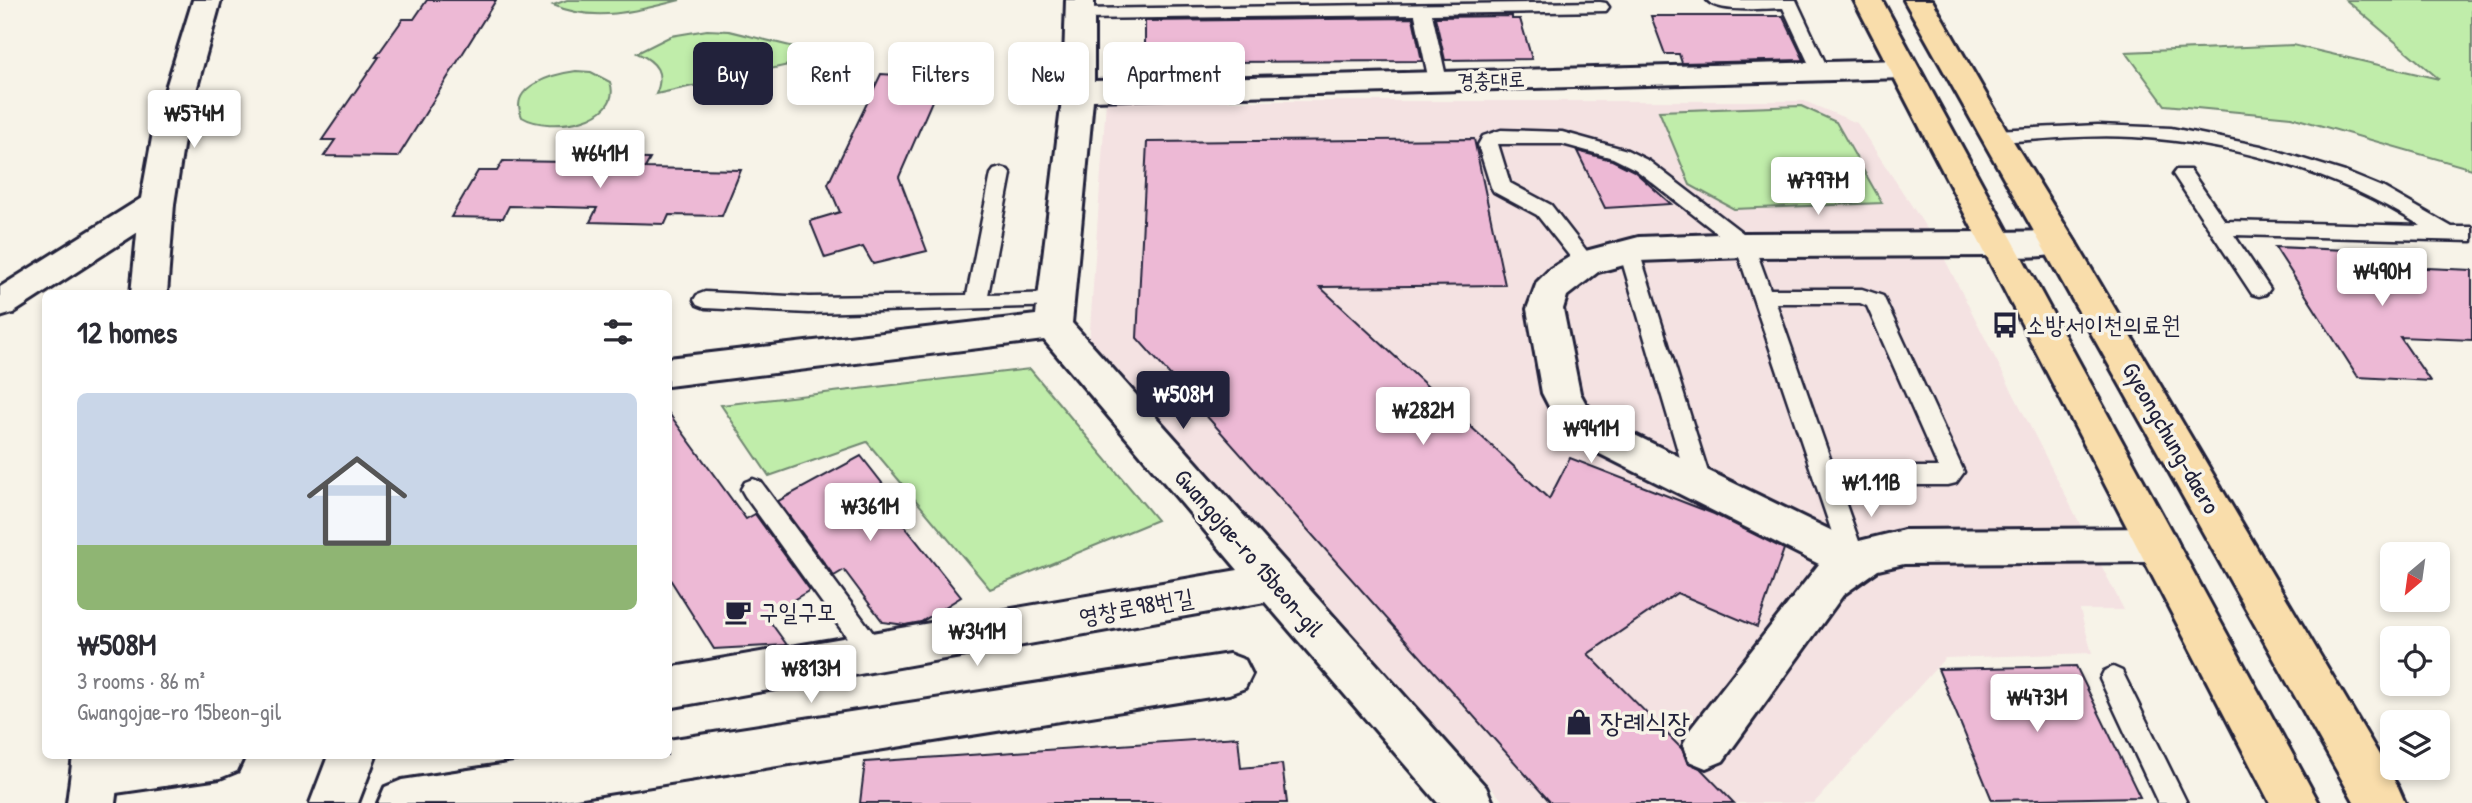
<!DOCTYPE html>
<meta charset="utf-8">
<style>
body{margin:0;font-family:"Patrick Hand","Poor Story",sans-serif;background:#f7f7f7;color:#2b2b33;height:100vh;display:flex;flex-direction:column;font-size:26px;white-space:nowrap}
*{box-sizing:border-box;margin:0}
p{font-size:23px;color:#7c7c81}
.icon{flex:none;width:38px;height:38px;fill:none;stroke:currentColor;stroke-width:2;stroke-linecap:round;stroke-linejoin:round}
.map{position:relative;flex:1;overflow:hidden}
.sheet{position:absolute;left:42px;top:290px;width:630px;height:469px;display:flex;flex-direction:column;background:#fff;border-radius:10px;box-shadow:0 4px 10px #0003}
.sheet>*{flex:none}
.top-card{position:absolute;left:693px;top:42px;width:665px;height:63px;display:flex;gap:14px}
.needle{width:46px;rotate:209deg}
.controls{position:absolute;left:2380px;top:542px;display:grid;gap:14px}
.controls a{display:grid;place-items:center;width:70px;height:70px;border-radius:10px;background:#fff;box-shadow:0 4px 10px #0003;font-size:35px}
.price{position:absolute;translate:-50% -60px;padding:0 16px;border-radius:7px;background:#fff;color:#222;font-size:23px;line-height:46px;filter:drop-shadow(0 2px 4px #0008)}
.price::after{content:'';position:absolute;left:50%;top:42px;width:21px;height:16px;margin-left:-10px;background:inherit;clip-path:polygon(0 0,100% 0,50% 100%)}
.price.current{background:#22223b;color:#fff}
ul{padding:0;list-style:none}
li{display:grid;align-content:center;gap:14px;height:371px;padding:0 35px}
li+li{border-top:2px solid #e1e1e2}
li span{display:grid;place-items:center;height:217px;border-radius:10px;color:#555}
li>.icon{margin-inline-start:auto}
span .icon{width:126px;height:126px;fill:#fffc;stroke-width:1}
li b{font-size:30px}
h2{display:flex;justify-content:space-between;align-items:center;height:84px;padding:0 35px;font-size:30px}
.tag{padding:0 24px;border-radius:10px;background:#fff;box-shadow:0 4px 10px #0003;font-size:24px;line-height:63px}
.tag.current{background:#22223b;color:#fff}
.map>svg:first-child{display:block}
</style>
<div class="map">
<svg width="2472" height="803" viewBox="0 0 2472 803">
<rect width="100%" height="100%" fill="#f7f3e8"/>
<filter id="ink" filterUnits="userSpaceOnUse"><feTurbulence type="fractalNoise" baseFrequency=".0143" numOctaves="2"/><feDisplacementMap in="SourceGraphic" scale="14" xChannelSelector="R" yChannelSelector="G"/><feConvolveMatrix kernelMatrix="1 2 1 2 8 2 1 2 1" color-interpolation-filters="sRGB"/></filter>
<g filter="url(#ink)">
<path fill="#f4e2e2" d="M1106 101H1804L1857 123 1937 244 2124 610H2080L2092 653 1945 658 1814 803H1505L1089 343Z"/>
<path fill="#c0edaa" stroke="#718872" stroke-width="2" d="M567 0H680C638 11 594 23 553 5Z
M2346 0H2472V169L2291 117 2165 105 2126 52 2293 45 2439 79Z
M707 30 729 31 815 52 816 59 656 94C665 73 657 62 637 53L671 36Z
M576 71 591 72 610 82C624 121 550 134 522 117 507 86 554 74 576 71Z
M1801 106 1836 122 1882 203 1734 209 1690 185 1659 111Z
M1030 369 1157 520 990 589 867 442 769 476 721 405Z"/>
<path fill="#edb9d5" stroke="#22223b" stroke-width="2" d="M427 0H496L398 157 324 156 335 140H322L379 57H376L403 19H414Z
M1512 16V19H1520L1532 59 1445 60 1435 17Z
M1651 16H1783L1804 60 1682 63 1679 54H1665Z
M1413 18 1422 61 1197 62V66H1145V21Z
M881 74 942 78 899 177 927 251 873 264 863 247 825 258 810 221 840 212 828 184Z
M1474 139 1505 285 1320 287 1549 499 1570 458 1714 514 1784 549 1757 627 1677 593 1588 654 1682 749 1687 762 1700 768 1734 803H1551L1137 338 1147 142Z
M1577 151 1612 160 1634 171 1671 204 1605 208Z
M570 158 650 159 645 168 741 170 722 216 669 215 665 224 590 222 597 208 509 206 503 218 451 217 478 171H497L503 161 568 162Z
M2275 247 2347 250 2357 265 2472 270V340L2400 337 2430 381 2358 377Z
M668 412 746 519 755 514 810 590 766 616 787 645 714 649 668 576Z
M861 456 911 520 903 524 961 597 921 622 905 625 883 622 844 570 834 576 778 501Z
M2076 666 2140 797 1992 800 1938 669Z
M1238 737 1241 768 1282 764 1287 803H860L865 762Z"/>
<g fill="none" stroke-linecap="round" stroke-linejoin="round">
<g stroke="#22223b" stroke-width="5">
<path id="lane" d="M1707 0H1796L1829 71 1826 75H1814L1783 8C1764 8 1719 14 1707 0Z
M1600 2 1606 3 1609 7 1606 11 1432 14 1447 81 1438 86 1429 81 1415 15 1080 19 1071 14 1080 9Z
M2098 125 2171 128 2261 146 2345 172 2384 188 2452 227H2472V241L2234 235 2270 289 2266 294 2259 296 2252 294 2173 174 2176 170H2190L2225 221 2421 226C2337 172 2233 143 2133 137 2087 134 2040 140 1994 142L1985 136 1994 130Z
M1501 130 1562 132 1627 150 1649 161 1752 240 1770 289H1862L1883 296 1964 472 1956 483 1948 485H1839L1866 561 1862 568 1853 571 1844 568 1736 248 1635 169 1613 158 1562 144H1498L1510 183 1551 205 1596 263 1593 268H1579L1537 215 1494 192 1491 187 1478 145 1483 136ZM1776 303H1860L1867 306 1938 467H1833Z
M1001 168 1008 170 1011 174 988 295 1056 293 1064 296 1067 301 1064 306 809 313 705 308 697 305 694 300 697 295 705 292 809 297 967 295 991 174 994 170Z
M1629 244 1636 246 1639 251 1712 485 1708 492 1700 495 1692 492 1688 485 1619 251 1622 246Z
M753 479 761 482 882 645 886 653 882 661 873 665 864 661 745 496 741 489 745 482Z
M2113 667 2122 671 2187 803H2158L2100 679 2104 671Z"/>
</g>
<g stroke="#22223b" stroke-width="6">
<path id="street" d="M1066 0H1094V81L1904 60 1915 63 1919 69 1915 75 1904 78 1093 100 1072 323 1486 787 1493 803H1438L1265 602 668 708V668L1238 570 1044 340 668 386V358L1036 315 1063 91Z
M157 193 169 196 174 204 169 212 13 313 0 317V287L145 196Z
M1998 232 2010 236 2015 244 2010 252 1998 256 1745 257 1639 261 1598 272 1567 296 1563 309 1580 393 1586 404 1602 419 1855 542 1904 530 2158 528 2173 533 2179 545 2173 557 2158 562 1904 564 1878 570 1843 595 1723 761 1706 768 1689 761 1683 746 1689 731 1819 564 1574 441 1558 424 1542 393 1527 309 1537 282 1550 269 1574 254 1639 237 1745 233Z
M1229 654 1245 660 1252 674 1245 688 1229 694 545 803H378L385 787 402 780 560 756H668V740Z
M84 756H244L237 771 220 778 95 796 78 790 71 774 78 758Z
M328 756H376L358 803H310Z"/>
</g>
<g stroke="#22223b" stroke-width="6">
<path id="secondary" d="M193 0H221L186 127 174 204 167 294H131L140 204 154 127Z
M2059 231 2071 235 2076 243 2071 251C2047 258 2010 259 1986 252L1981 244 1986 236 1998 232Z
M73 756H121L115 803H67Z"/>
</g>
<g stroke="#22223b" stroke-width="6">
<path id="primary" d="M1854 0H1882L2319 803H2270Z
M1904 0H1932L2010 136 2076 243 2398 787 2405 803H2355Z"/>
</g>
<use href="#lane" fill="#f7f3e8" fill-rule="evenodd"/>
<use href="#street" fill="#f7f3e8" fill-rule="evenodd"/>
<use href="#secondary" fill="#f7f3e8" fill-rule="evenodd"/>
<use href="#primary" fill="#f9ddab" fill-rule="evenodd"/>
</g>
</g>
<defs>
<g id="bus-bare" transform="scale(2.1)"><path d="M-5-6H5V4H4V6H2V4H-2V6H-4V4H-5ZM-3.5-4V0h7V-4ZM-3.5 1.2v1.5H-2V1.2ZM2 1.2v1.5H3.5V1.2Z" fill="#22223b" stroke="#f7f3e8" stroke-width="2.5" paint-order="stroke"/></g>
<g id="cafe-bare" transform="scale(2.1)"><path d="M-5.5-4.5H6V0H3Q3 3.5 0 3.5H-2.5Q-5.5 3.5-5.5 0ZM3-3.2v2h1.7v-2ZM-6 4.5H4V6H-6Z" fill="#22223b" stroke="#f7f3e8" stroke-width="2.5" paint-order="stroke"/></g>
<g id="shop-bare" transform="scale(2.1)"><path d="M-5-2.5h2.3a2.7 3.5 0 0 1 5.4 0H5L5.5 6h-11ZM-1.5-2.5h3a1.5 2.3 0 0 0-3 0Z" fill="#22223b" stroke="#f7f3e8" stroke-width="2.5" paint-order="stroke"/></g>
</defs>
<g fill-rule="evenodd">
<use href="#bus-bare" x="2005" y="325"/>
<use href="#cafe-bare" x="738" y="612"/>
<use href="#shop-bare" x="1579" y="722"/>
</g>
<g text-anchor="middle" stroke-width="7" stroke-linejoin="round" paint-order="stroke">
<g font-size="21" fill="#22223b" stroke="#f7f3e8">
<text transform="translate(1491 80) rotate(-2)" y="7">경충대로</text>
</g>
<g font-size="24" fill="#22223b" stroke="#f7f3e8" text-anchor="start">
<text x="2026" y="333">소방서이천의료원</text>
<text x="759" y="620">구일구모</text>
</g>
<g font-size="24" fill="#22223b" stroke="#f7f3e8">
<text transform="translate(2171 438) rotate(60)" y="8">Gyeongchung-daero</text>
<text transform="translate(1249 553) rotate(49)" y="8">Gwangojae-ro 15beon-gil</text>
<text transform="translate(1136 607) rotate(-10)" y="8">영창로98번길</text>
</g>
<g font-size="28" fill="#22223b" stroke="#f7f3e8" text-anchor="start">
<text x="1600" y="732">장례식장</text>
</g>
</g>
</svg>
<div class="controls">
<a><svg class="needle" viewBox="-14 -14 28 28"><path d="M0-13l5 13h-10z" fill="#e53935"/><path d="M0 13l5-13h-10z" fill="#7c7c81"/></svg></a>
<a><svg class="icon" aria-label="locate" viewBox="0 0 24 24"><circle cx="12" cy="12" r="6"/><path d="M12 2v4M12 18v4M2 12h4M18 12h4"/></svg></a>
<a><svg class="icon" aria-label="layers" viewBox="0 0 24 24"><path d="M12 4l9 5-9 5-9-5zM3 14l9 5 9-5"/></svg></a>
</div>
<b class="price" style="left:194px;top:150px">₩574M</b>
<b class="price" style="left:600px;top:190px">₩641M</b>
<b class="price" style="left:1818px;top:217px">₩797M</b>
<b class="price" style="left:2382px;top:308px">₩490M</b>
<b class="price current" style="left:1183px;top:431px">₩508M</b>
<b class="price" style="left:1423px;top:447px">₩282M</b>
<b class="price" style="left:1591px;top:465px">₩941M</b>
<b class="price" style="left:1871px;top:519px">₩1.11B</b>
<b class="price" style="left:870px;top:543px">₩361M</b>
<b class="price" style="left:977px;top:668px">₩341M</b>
<b class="price" style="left:811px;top:705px">₩813M</b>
<b class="price" style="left:2037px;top:734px">₩473M</b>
<div class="top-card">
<a class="tag current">Buy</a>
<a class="tag">Rent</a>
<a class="tag">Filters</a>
<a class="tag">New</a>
<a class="tag">Apartment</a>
</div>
<section class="sheet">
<h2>12 homes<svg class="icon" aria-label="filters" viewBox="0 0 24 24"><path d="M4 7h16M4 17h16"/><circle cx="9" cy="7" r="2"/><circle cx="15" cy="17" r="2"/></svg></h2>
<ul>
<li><span style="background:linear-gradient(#c9d6e8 70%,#8fb573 0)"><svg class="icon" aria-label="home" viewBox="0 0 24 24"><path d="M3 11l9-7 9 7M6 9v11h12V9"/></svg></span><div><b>₩508M</b><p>3 rooms · 86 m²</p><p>Gwangojae-ro 15beon-gil</p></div></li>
</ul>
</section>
</div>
